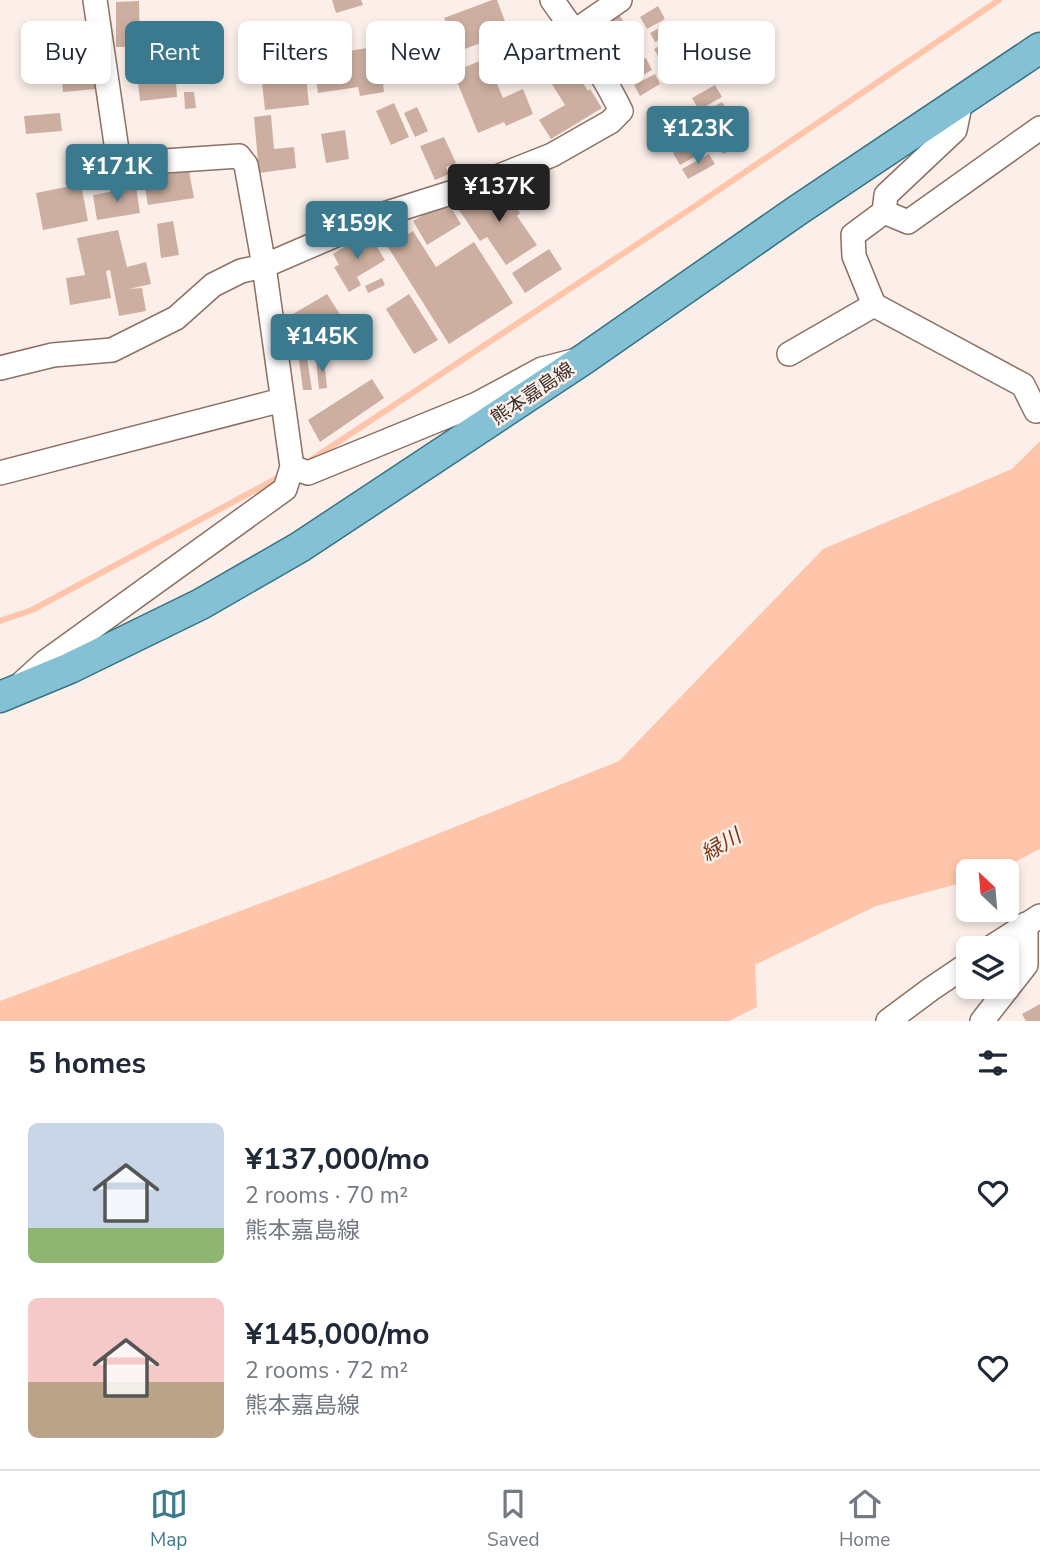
<!DOCTYPE html>
<meta charset="utf-8">
<style>
body{margin:0;font-family:"Nunito Sans","Noto Sans JP",sans-serif;background:#f6f6f7;color:#1f2937;height:100vh;display:flex;flex-direction:column;font-size:26px;white-space:nowrap}
*{box-sizing:border-box;margin:0}
p{font-size:23px;color:#747a83}
.icon{flex:none;width:38px;height:38px;fill:none;stroke:currentColor;stroke-width:2;stroke-linecap:round;stroke-linejoin:round}
.map{position:relative;height:1021px;overflow:hidden}
.side{display:flex;flex-direction:column;background:#fff;flex:1}
.side>*{flex:none}
.banner{position:absolute;left:21px;top:21px;width:999px;height:63px;display:flex;gap:14px}
.needle{width:46px;rotate:334deg}
.buttons{position:absolute;left:956px;top:859px;display:grid;gap:14px}
.buttons a{display:grid;place-items:center;width:63px;height:63px;border-radius:10px;background:#fff;box-shadow:0 4px 10px #0003;font-size:35px}
.price{position:absolute;translate:-50% -60px;padding:0 16px;border-radius:7px;background:#3b798e;color:#fff;font-size:23px;line-height:46px;filter:drop-shadow(0 2px 4px #0008)}
.price::after{content:'';position:absolute;left:50%;top:42px;width:21px;height:16px;margin-left:-10px;background:inherit;clip-path:polygon(0 0,100% 0,50% 100%)}
.price.on{background:#222;color:#fff}
ul{padding:0;list-style:none}
li{display:flex;align-items:center;gap:21px;height:175px;padding:0 28px}
li span{display:grid;place-items:center;flex:none;width:196px;height:140px;border-radius:10px;color:#555}
li>.icon{margin-inline-start:auto}
span .icon{width:84px;height:84px;fill:#fffc;stroke-width:1}
li b{font-size:30px}
h2{display:flex;justify-content:space-between;align-items:center;height:84px;padding:0 28px;font-size:30px}
.chip{padding:0 24px;border-radius:10px;background:#fff;box-shadow:0 4px 10px #0003;font-size:24px;line-height:63px}
.chip.on{background:#3b798e;color:#fff}
.menu{display:flex;justify-content:space-around;align-items:center;height:98px;border-top:2px solid #e0e1e3;background:#fff;font-size:19px;color:#747a83}
.menu a{display:grid;justify-items:center;gap:4px}
.menu .on{color:#3b798e}
.map>svg:first-child{display:block}
</style>
<div class="map">
<svg width="1040" height="1021" viewBox="0 0 1040 1021">
<rect width="100%" height="100%" fill="#fcefe9"/>
<path fill="#ffc5aa" d="M1040 441V849L997 871 968 872V881L876 906 755 965 757 1007 729 1021H0V1001L328 878 619 761 823 549 1012 469Z"/>
<g fill="none" stroke-linecap="round" stroke-linejoin="round">
<path stroke="#ffc5aa" stroke-width="6" d="M311 460 695 206 999 0
M0 621 32 610 283 475"/>
</g>
<path fill="#cdafa1" d="M332 0H361L363 5 336 13Z
M492 0H497L509 32 457 52 444 18Z
M139 1 140 47H116V2Z
M658 6 665 19 647 29 640 17Z
M619 14 626 26 604 38 598 27Z
M670 22 674 31 655 42 650 33Z
M628 29 634 40 613 51 608 41Z
M432 32 444 64 402 80 389 47Z
M678 36 686 50 662 63 654 49Z
M637 43 644 55 623 67 616 54Z
M379 46 384 92 360 96 358 87 318 93 313 57Z
M90 49 96 89 63 92 60 52Z
M512 50 519 67 494 77 503 98 523 89 533 114 506 126 504 122 478 133 453 72 487 58 488 60Z
M145 51 147 65 133 68 130 53Z
M689 54 695 64 671 78 666 67Z
M646 58 652 70 631 82 625 70Z
M571 64 588 91 590 89 602 108 551 139 539 120 565 105 548 78Z
M305 67 309 105 265 110 261 73Z
M175 69 177 97 140 101 137 73Z
M655 74 660 84 640 96 634 85Z
M715 85 722 97 699 110 692 98Z
M184 92H194L196 108 185 109Z
M722 102 729 114 707 126 700 114Z
M394 103 409 137 391 145 376 111Z
M417 107 428 131 415 137 404 113Z
M682 108 688 119 666 132 659 120Z
M60 113 62 131 26 134 24 116Z
M271 115 274 149 294 147 296 168 259 173 254 117Z
M732 118 739 130 715 143 708 131Z
M690 124 696 136 672 149 666 138Z
M345 130 349 159 326 163 321 134Z
M742 133 746 142 723 154 718 146Z
M444 137 456 163 446 167 449 174 435 180 420 146Z
M699 140 705 151 680 165 673 153Z
M709 154 715 164 688 179 682 169Z
M189 171 194 198 148 205 143 178Z
M500 183 520 213 517 216 537 245 506 265 487 237 480 241 459 210Z
M81 184 88 221 43 230 36 193Z
M136 187 140 213 97 220 93 195Z
M447 201 461 224 427 245 413 221Z
M173 221 179 255 161 258 157 224Z
M118 230 127 267 146 262 151 284 129 289 142 288 146 311 119 316 110 270 106 271 111 298 70 305 66 278 85 275 77 238Z
M413 231 436 267 474 242 513 303 449 344 388 247Z
M368 233 385 260 357 277 361 285 349 292 334 267 339 265 333 254Z
M549 249 562 269 525 293 512 273Z
M382 278 385 285 368 293 365 286Z
M327 294 346 324 307 350 288 317Z
M409 294 438 340 414 354 386 309Z
M307 358 312 390H303L299 360Z
M324 358 327 388 319 389 316 359Z
M372 379 384 398 320 442 308 420Z
M1040 1004V1021H1026L1022 1014Z"/>
<g fill="none" stroke-linecap="round" stroke-linejoin="round">
<g stroke="#8c7063" stroke-width="26">
<path id="minor" d="M575 31 620 0
M961 101 955 130 886 195 884 212 908 222 1040 128
M874 305 1023 385 1036 411
M789 354 874 305 854 256 853 235 884 212
M0 368 53 355 112 350 176 318 213 285 241 271 264 266 387 213 479 184 552 155 610 122 621 111C602 72 578 36 552 0
M292 467 308 473 477 404 542 369 573 361
M0 473 282 400
M23 682 45 662 285 489 292 467 264 266 246 165 239 156 119 164 95 0
M990 948 1040 916
M888 1021 931 989 968 964
M982 1021 1026 965V924"/>
</g>
<g stroke="#367385" stroke-width="33">
<path id="major" d="M0 697 70 668 201 604 300 547 584 359 798 210 1040 48"/>
</g>
<use href="#minor" stroke="#fff" stroke-width="23"/>
<use href="#major" stroke="#85c1d4" stroke-width="30"/>
</g>
<g text-anchor="middle" stroke-width="5" stroke-linejoin="round" paint-order="stroke">
<g font-size="19" fill="#3a2e28" stroke="#fcefe9">
<text transform="translate(532 393) rotate(-34)" y="7">熊本嘉島線</text>
</g>
<g font-size="21" font-style="italic" fill="#753614" stroke="#fcefe9">
<text transform="translate(721 845) rotate(-31)" y="7">緑川</text>
</g>
</g>
</svg>
<div class="buttons">
<a><svg class="needle" viewBox="-14 -14 28 28"><path d="M0-13l5 13h-10z" fill="#e53935"/><path d="M0 13l5-13h-10z" fill="#747a83"/></svg></a>
<a><svg class="icon" aria-label="layers" viewBox="0 0 24 24"><path d="M12 4l9 5-9 5-9-5zM3 14l9 5 9-5"/></svg></a>
</div>
<b class="price" style="left:698px;top:166px">¥123K</b>
<b class="price" style="left:117px;top:204px">¥171K</b>
<b class="price on" style="left:499px;top:224px">¥137K</b>
<b class="price" style="left:357px;top:261px">¥159K</b>
<b class="price" style="left:322px;top:374px">¥145K</b>
<div class="banner">
<a class="chip">Buy</a>
<a class="chip on">Rent</a>
<a class="chip">Filters</a>
<a class="chip">New</a>
<a class="chip">Apartment</a>
<a class="chip">House</a>
</div>
</div>
<section class="side">
<h2>5 homes<svg class="icon" aria-label="filters" viewBox="0 0 24 24"><path d="M4 7h16M4 17h16"/><circle cx="9" cy="7" r="2"/><circle cx="15" cy="17" r="2"/></svg></h2>
<ul>
<li><span style="background:linear-gradient(#c9d6e8 75%,#8fb573 0)"><svg class="icon" aria-label="home" viewBox="0 0 24 24"><path d="M3 11l9-7 9 7M6 9v11h12V9"/></svg></span><div><b>¥137,000/mo</b><p>2 rooms · 70 m²</p><p>熊本嘉島線</p></div><svg class="icon" aria-label="heart" viewBox="0 0 24 24"><path d="M12 20l-8-8c-3-5 5-10 8-4 3-6 11-1 8 4z"/></svg></li>
<li><span style="background:linear-gradient(#f6c9c9 60%,#b9a48a 0)"><svg class="icon" aria-label="home" viewBox="0 0 24 24"><path d="M3 11l9-7 9 7M6 9v11h12V9"/></svg></span><div><b>¥145,000/mo</b><p>2 rooms · 72 m²</p><p>熊本嘉島線</p></div><svg class="icon" aria-label="heart" viewBox="0 0 24 24"><path d="M12 20l-8-8c-3-5 5-10 8-4 3-6 11-1 8 4z"/></svg></li>
</ul>
</section>
<nav class="menu">
<a class="on"><svg class="icon" aria-label="map" viewBox="0 0 24 24"><path d="M3 6l6-2 6 2 6-2v14l-6 2-6-2-6 2zM9 4v14M15 6v14"/></svg>Map</a>
<a><svg class="icon" aria-label="saved" viewBox="0 0 24 24"><path d="M7 4h10v16l-5-4-5 4z"/></svg>Saved</a>
<a><svg class="icon" aria-label="home" viewBox="0 0 24 24"><path d="M3 11l9-7 9 7M6 9v11h12V9"/></svg>Home</a>
</nav>
